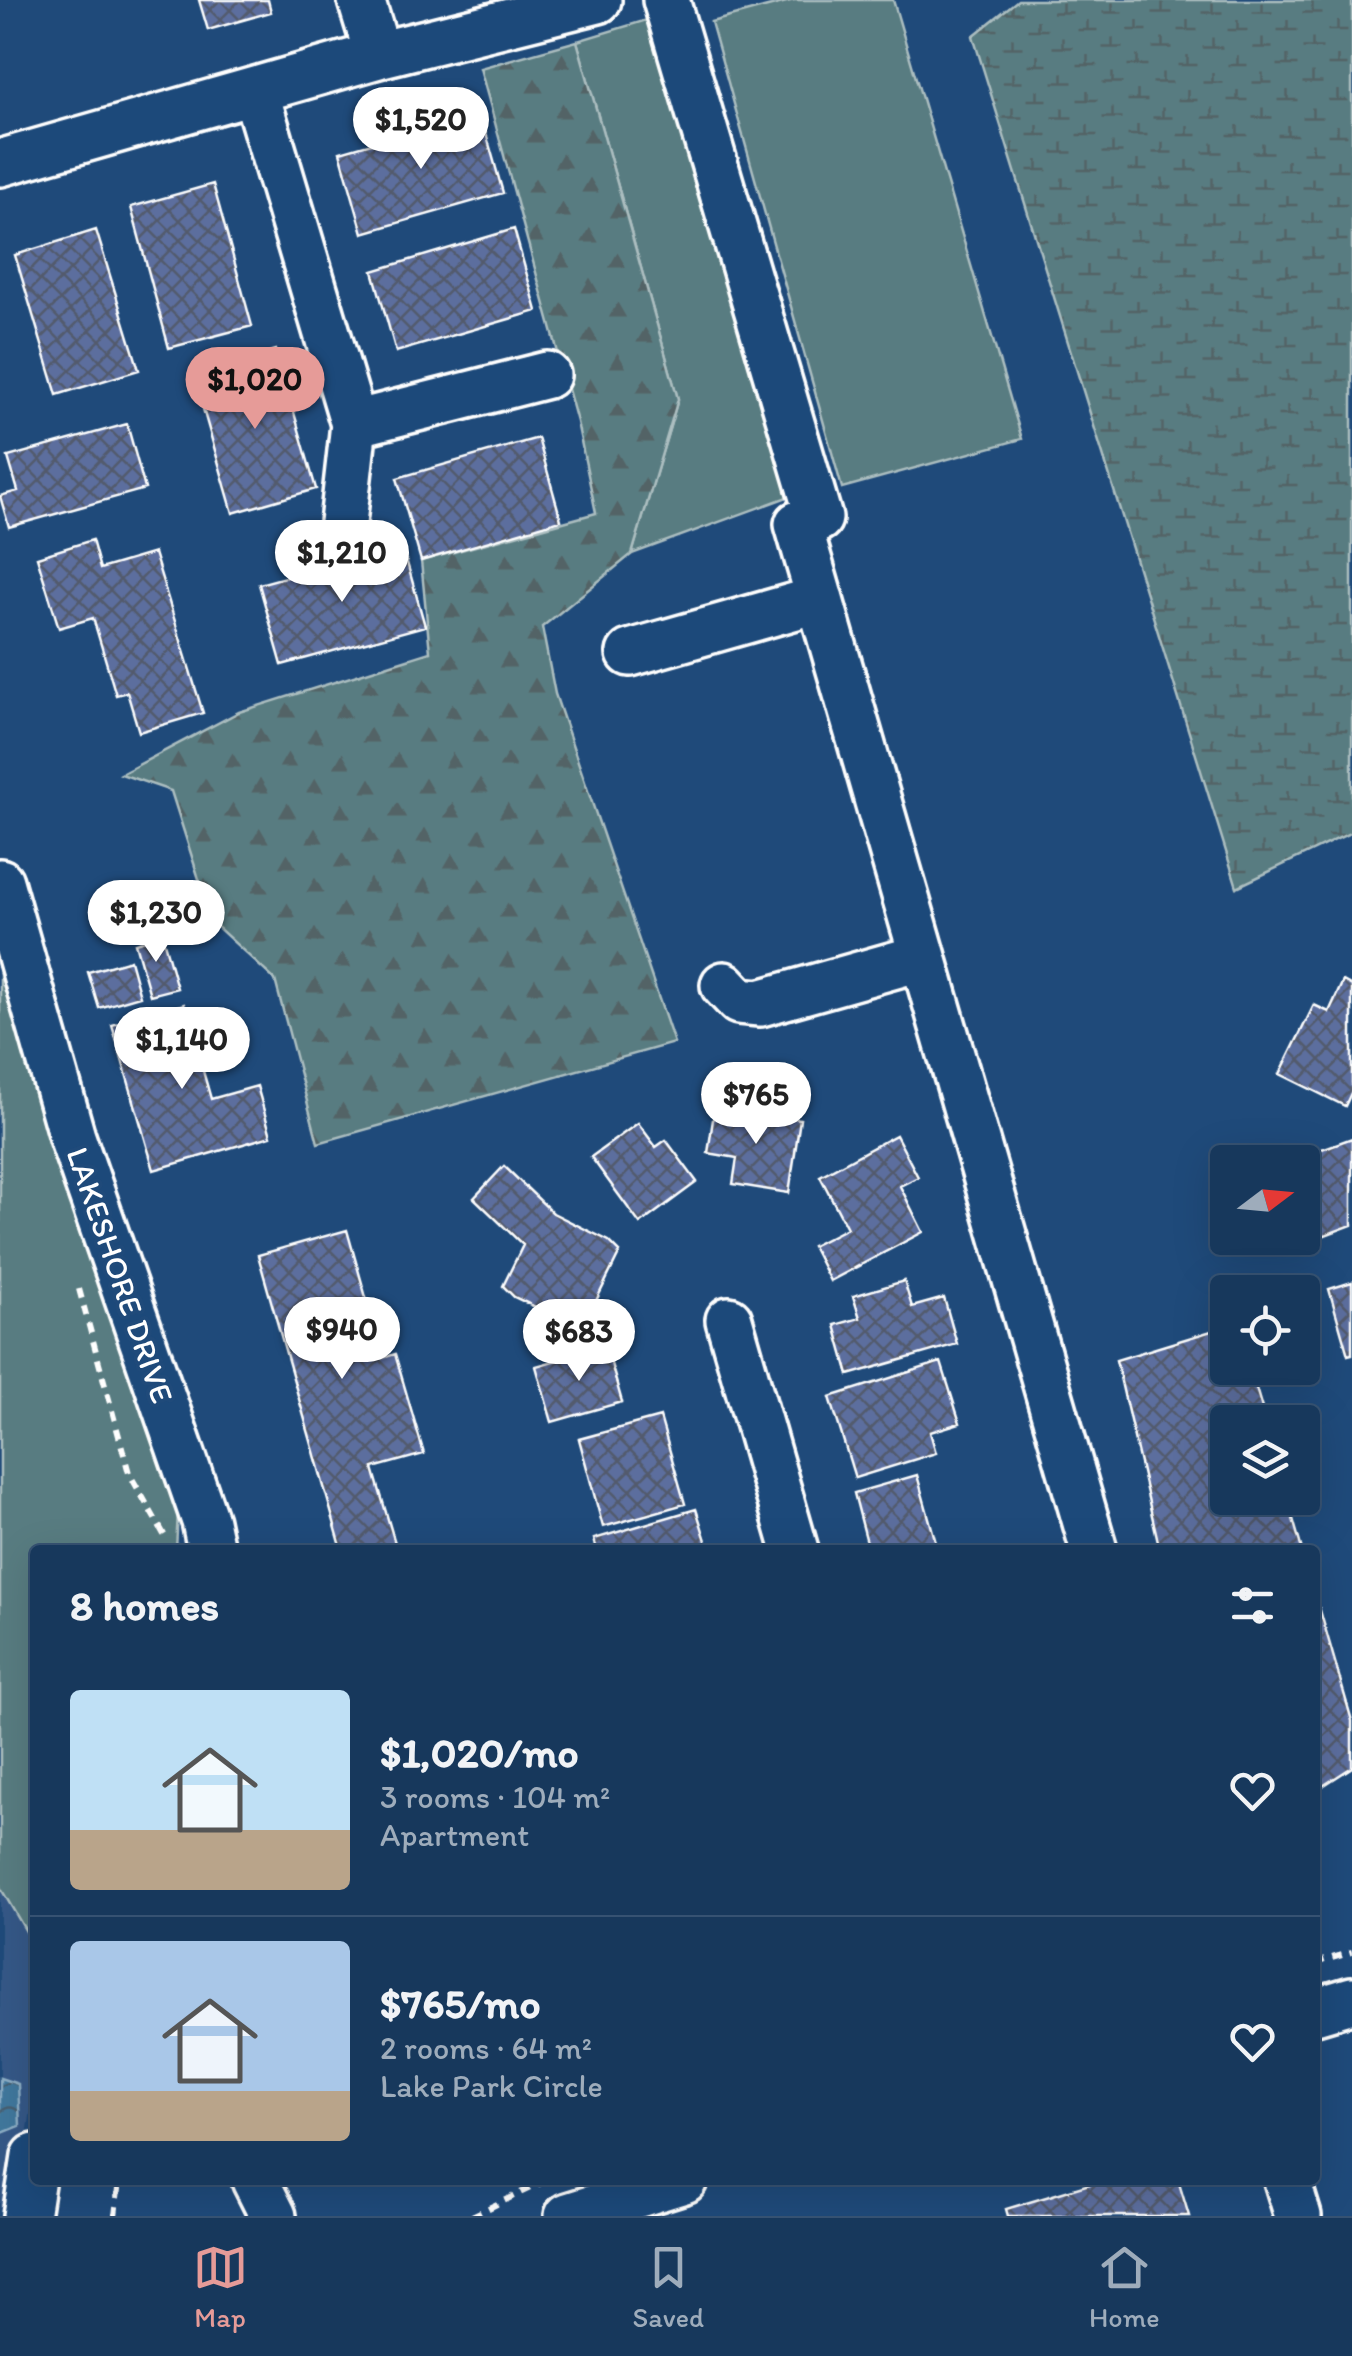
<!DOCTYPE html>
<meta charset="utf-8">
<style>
body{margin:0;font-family:Itim,sans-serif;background:#244365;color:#f1f3f6;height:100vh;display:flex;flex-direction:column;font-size:38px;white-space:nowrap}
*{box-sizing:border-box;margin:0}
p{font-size:32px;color:#9eacbb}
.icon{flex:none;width:55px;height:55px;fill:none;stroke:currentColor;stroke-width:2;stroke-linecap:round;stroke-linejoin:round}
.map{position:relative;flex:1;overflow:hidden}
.drawer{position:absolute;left:30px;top:1545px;width:1290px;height:640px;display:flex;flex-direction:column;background:#17385c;border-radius:10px;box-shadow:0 10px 40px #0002,0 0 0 2px #365272}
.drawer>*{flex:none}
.needle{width:65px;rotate:74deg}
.tools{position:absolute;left:1210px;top:1145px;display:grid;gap:20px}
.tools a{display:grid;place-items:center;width:110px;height:110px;border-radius:10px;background:#17385c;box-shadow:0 10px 40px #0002,0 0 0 2px #365272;font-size:50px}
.price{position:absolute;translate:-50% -85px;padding:0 22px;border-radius:35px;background:#fff;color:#222;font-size:32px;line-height:65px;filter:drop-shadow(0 2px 5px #0008)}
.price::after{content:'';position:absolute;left:50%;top:60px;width:30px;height:22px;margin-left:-15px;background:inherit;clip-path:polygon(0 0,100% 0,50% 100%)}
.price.on{background:#e69b98;color:#111}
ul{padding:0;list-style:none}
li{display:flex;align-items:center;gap:30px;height:250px;padding:0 40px}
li+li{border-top:2px solid #365272}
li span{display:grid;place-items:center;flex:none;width:280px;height:200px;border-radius:10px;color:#555}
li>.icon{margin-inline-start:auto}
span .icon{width:120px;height:120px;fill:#fffc;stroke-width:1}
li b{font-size:42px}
h2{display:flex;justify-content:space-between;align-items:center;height:120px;padding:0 40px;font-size:42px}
.menu{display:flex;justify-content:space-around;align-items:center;height:140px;border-top:2px solid #365272;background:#17385c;font-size:28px;color:#9eacbb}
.menu a{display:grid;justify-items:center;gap:5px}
.menu .on{color:#e69b98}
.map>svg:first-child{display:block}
</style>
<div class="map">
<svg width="1352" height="2216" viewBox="0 0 1352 2216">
<defs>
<pattern id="forest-firs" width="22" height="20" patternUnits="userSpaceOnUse" patternTransform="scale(2.5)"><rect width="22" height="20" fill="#597c81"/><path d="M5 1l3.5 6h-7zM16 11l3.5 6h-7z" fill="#526466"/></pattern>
<pattern id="wetland-marsh" width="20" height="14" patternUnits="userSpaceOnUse" patternTransform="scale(2.5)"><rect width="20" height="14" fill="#597c81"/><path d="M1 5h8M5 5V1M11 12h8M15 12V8" fill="none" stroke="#526466"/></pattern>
<pattern id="water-waves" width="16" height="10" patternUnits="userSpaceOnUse" patternTransform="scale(2.5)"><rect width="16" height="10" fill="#40779c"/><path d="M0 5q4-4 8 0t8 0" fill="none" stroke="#475f70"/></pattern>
<pattern id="building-cross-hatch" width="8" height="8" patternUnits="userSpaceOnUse" patternTransform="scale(2.5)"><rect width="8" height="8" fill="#5c6e9e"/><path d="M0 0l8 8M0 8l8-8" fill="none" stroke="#525a6d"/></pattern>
</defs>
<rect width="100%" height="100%" fill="#1f4a7a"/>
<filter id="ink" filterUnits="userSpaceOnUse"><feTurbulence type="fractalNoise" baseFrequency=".01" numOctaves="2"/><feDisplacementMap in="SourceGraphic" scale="20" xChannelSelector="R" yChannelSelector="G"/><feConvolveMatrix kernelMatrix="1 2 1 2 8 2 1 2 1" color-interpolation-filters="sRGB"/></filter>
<g filter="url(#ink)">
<path fill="#355887" d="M0 1887 35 1947V2085L14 2216H0Z"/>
<path fill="#597c81" stroke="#acbec0" stroke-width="2.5" d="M794 0H893L1022 439 842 488 711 22Z
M670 13 801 492 632 554 678 399 577 41Z
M0 964 178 1511 176 1550H35V1947L0 1887Z"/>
<path fill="url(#forest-firs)" stroke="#acbec0" stroke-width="2.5" d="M577 41 678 399 632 554 542 627 555 694 674 1043 318 1143 275 980 213 923 171 791 121 774 239 712 430 652 421 561 596 513 577 422 480 68Z"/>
<path fill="url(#wetland-marsh)" stroke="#acbec0" stroke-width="2.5" d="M1018 0H1352V832L1237 887 973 36Z"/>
<path fill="url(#water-waves)" stroke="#8cadc4" stroke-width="2.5" d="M0 2078 18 2084 20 2126 0 2134Z"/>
<path fill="url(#building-cross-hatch)" stroke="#fff" stroke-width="2.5" d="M199 0H268L271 12 208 30Z
M480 112 503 193 363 233 340 152Z
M213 184 252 326 169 348 131 207Z
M514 229 537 311 396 352 373 271Z
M96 230 139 370 57 395 15 255Z
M276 350 316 489 233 513 193 374Z
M127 424 145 489 9 527 0 496 18 491 8 457Z
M538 438 561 520 421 561 397 478Z
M92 540 100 569 154 553 203 713 139 732 127 692 116 695 93 618 59 628 37 557Z
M402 545 425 626 282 665 259 584Z
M162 935 177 988 150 995 135 943Z
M130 960 140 996 99 1008 88 972Z
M1343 981 1352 986V1091L1345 1106 1280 1074 1314 1005 1329 1012Z
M184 1004 211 1099 257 1086 271 1136 154 1170 112 1025Z
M715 1106 800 1119 789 1193 733 1184 737 1158 708 1153Z
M638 1123 656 1147 666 1140 697 1182 640 1224 591 1157Z
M896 1135 918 1177 900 1186 923 1232 830 1281 812 1246 847 1228 820 1176Z
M1352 1138V1225L1304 1243 1302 1162H1286Z
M504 1166 553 1213 609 1241 620 1252 593 1307 575 1326 514 1297 503 1286 523 1245 474 1198Z
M347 1230 383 1358 395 1354 424 1454 373 1468 397 1550H342L258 1255Z
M904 1281 912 1307 944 1298 957 1344 849 1375 835 1325 860 1318 853 1296Z
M1352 1282V1354L1348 1355 1329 1289Z
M1228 1326V1368H1250L1266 1422H1228V1498H1287L1302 1550H1160L1116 1360Z
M606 1346 622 1402 552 1422 536 1366Z
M941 1362 960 1423 930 1432 936 1453 855 1478 830 1397Z
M660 1417 685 1504 603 1527 579 1439Z
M917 1475 938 1550H869L854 1493Z
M696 1509 709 1550H597L594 1539Z
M1315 1593 1352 1721V1767L1315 1791Z
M1103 2180H1178L1189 2216H1008L1006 2209Z"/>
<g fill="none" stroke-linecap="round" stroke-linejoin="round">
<g stroke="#fff" stroke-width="52">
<path id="minor" d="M361 0 378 55
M666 0 819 518
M255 91 354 424 547 375
M0 163 378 55 598 0
M798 524 1094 1550
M342 532 354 424
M630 653 820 599
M0 882 72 1137 205 1521 211 1550
M724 985 739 1001 760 1003 923 957
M729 1320 795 1550
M1315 2011 1352 2000
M255 2180 273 2216
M1287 2180 1298 2216
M26 2216 35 2157
M568 2216 684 2180"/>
</g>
<path stroke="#fff" stroke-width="6" stroke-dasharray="10 8" stroke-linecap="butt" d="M79 1289 129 1473 167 1540
M1315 1963 1352 1952
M115 2216 119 2180
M472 2216 545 2181"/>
<use href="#minor" stroke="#1f4a7a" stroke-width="45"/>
</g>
</g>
<g text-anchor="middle" stroke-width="8" stroke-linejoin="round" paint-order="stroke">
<g font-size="32" fill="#fff" stroke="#1f4a7a">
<text transform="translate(120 1275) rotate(71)" y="11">LAKESHORE DRIVE</text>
</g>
</g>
</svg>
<div class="tools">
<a><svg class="needle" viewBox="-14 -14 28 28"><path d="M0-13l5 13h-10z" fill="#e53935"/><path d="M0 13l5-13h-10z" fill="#9eacbb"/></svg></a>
<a><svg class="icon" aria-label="locate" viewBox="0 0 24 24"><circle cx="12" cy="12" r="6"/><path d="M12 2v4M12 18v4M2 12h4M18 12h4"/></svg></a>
<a><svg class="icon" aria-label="layers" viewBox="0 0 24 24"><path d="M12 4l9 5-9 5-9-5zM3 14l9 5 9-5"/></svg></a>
</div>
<b class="price" style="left:421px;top:172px">$1,520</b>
<b class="price on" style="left:255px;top:432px">$1,020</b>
<b class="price" style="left:342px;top:605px">$1,210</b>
<b class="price" style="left:156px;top:965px">$1,230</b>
<b class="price" style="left:182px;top:1092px">$1,140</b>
<b class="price" style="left:756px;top:1147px">$765</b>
<b class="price" style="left:342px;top:1382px">$940</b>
<b class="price" style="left:579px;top:1384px">$683</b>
<section class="drawer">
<h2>8 homes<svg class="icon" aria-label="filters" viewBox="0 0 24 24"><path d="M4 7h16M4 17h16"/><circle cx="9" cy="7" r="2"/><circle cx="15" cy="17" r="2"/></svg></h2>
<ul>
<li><span style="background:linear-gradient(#bfe0f5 70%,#b9a48a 0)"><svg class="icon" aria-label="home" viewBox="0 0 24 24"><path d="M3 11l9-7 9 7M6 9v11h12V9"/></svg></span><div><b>$1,020/mo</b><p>3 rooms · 104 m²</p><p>Apartment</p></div><svg class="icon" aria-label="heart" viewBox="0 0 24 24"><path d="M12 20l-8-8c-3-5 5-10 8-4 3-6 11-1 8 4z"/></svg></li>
<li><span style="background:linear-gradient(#a9c7e8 75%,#b9a48a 0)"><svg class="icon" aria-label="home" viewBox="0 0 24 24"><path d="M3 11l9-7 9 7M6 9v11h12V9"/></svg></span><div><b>$765/mo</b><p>2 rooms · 64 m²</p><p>Lake Park Circle</p></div><svg class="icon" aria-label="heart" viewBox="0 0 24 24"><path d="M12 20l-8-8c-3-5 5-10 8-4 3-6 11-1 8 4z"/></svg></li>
</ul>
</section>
</div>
<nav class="menu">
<a class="on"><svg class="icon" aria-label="map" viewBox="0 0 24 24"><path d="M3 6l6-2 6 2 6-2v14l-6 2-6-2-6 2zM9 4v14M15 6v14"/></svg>Map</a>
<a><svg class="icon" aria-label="saved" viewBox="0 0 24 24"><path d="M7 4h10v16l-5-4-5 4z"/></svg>Saved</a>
<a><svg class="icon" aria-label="home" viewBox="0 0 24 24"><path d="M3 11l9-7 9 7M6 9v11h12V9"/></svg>Home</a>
</nav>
